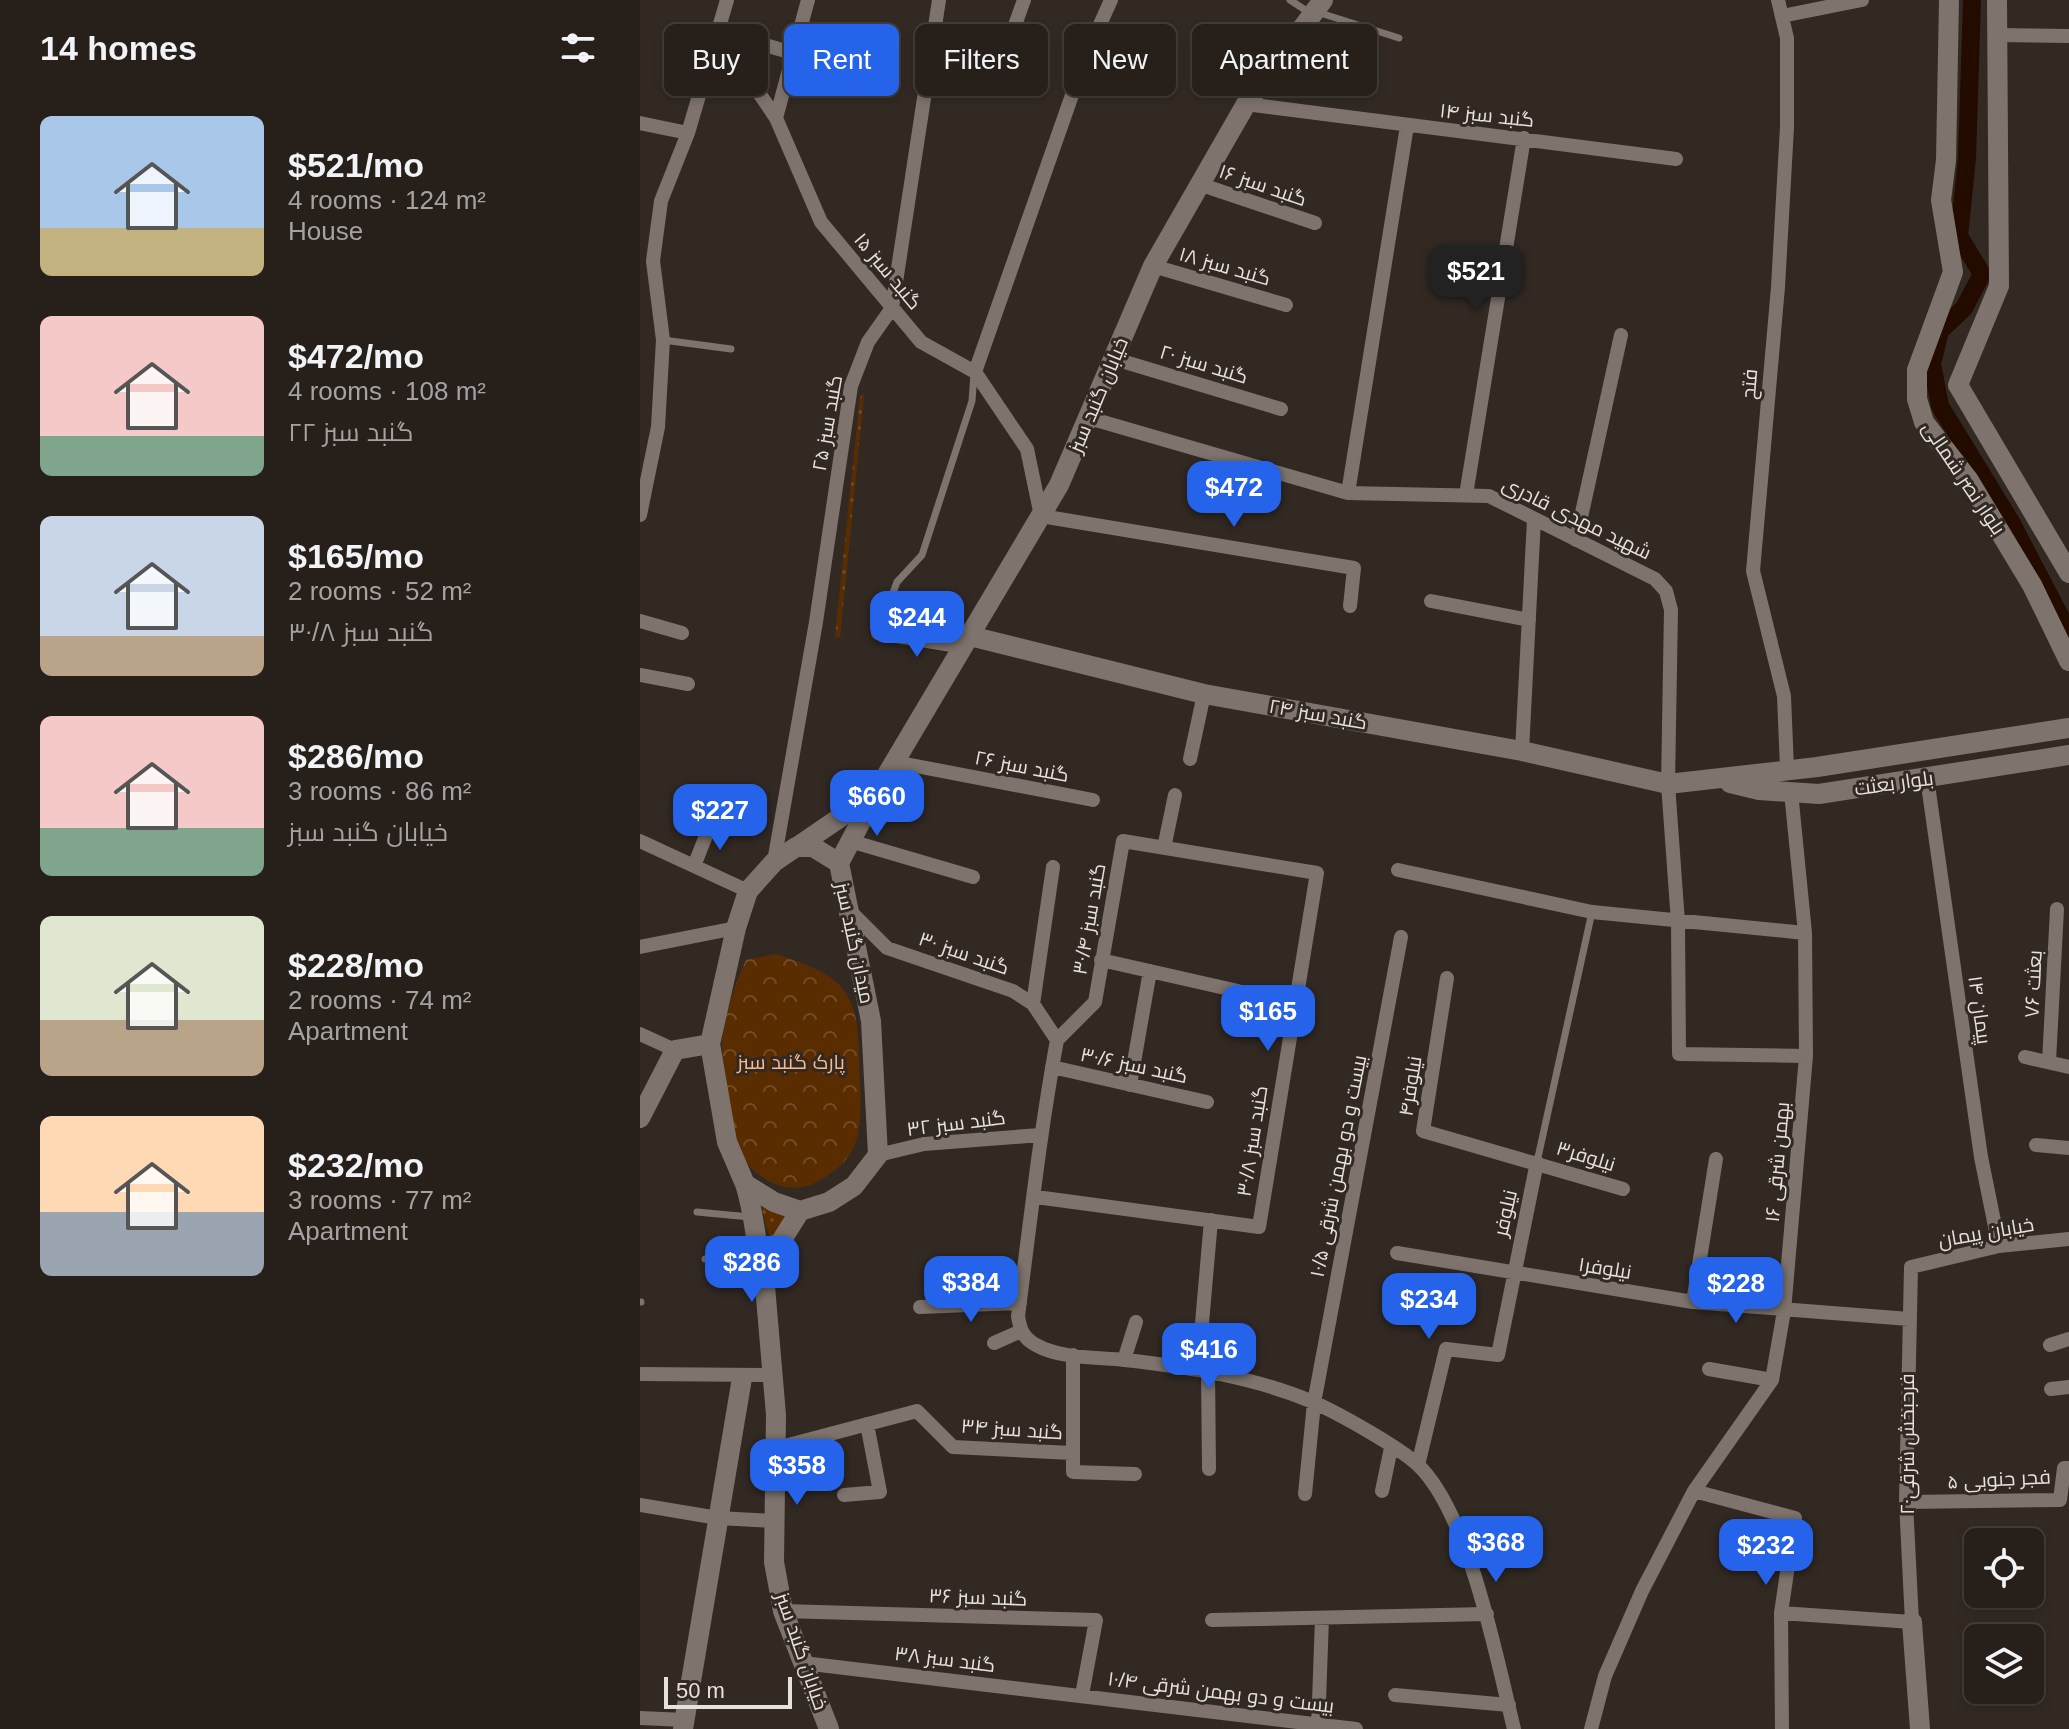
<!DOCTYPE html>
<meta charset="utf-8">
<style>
body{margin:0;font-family:Helvetica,Cairo,sans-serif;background:#2e2723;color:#f1f3f6;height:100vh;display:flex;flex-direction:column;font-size:30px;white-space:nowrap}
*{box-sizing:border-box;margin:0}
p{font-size:26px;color:#a4a2a2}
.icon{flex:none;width:44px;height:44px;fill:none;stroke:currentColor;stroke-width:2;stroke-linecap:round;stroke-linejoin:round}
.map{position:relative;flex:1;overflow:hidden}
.details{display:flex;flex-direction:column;background:#261f1a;width:640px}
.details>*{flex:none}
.guide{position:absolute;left:24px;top:24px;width:760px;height:72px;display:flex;gap:16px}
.tools{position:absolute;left:1324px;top:1528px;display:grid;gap:16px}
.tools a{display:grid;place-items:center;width:80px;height:80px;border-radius:12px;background:#261f1a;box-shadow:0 4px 12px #0003,0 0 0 2px #423d39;font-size:40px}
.scale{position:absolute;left:24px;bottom:20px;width:128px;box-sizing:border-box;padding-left:8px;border:4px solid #e6e1dd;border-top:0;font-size:22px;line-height:28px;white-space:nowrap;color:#e6e1dd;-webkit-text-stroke:6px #322923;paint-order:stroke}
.price{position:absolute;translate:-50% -68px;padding:0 18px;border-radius:16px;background:#2563eb;color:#fff;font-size:26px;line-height:52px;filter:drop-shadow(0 2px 4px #0008)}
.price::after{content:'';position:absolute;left:50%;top:48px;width:24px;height:18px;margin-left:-12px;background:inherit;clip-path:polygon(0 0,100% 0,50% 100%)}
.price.current{background:#222;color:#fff}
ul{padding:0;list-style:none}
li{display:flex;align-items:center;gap:24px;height:200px;padding:0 40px}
li span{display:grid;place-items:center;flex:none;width:224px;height:160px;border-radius:12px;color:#555}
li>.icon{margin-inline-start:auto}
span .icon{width:96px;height:96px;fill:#fffc;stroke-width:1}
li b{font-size:34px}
h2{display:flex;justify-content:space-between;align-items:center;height:96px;padding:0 40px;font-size:34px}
.pill{padding:0 28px;border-radius:12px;background:#261f1a;box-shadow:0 4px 12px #0003,0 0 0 2px #423d39;font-size:28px;line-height:72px}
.pill.current{background:#2563eb;color:#fff}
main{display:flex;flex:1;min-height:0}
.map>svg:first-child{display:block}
</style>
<main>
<section class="details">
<h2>14 homes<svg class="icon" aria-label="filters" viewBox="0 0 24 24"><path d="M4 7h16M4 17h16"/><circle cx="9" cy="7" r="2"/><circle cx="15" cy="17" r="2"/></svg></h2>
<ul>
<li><span style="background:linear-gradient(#a9c7e8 70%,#c2b280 0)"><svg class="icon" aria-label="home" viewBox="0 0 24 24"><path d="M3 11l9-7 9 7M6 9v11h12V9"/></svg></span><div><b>$521/mo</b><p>4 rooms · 124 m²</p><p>House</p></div></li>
<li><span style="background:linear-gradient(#f6c9c9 75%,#7fa58c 0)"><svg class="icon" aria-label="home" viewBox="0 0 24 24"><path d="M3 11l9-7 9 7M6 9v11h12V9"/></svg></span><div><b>$472/mo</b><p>4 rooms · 108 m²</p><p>گنبد سبز ۲۲</p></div></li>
<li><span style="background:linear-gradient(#c9d6e8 75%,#b9a48a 0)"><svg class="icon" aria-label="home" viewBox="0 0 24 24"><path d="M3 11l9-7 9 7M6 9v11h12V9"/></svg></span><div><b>$165/mo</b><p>2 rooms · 52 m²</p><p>گنبد سبز ۳۰/۸</p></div></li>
<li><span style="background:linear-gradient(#f6c9c9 70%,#7fa58c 0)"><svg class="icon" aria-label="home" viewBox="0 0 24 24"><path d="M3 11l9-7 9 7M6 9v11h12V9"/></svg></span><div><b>$286/mo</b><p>3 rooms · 86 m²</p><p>خیابان گنبد سبز</p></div></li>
<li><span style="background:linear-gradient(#dfe7d0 65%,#b9a48a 0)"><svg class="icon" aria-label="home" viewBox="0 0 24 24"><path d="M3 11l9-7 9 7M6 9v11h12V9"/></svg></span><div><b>$228/mo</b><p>2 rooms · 74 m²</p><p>Apartment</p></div></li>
<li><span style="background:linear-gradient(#ffd9b3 60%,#9aa5b1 0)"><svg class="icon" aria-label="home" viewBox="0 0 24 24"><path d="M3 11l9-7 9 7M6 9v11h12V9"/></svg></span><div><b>$232/mo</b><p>3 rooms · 77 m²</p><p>Apartment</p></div></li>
</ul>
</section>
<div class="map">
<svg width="1429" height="1729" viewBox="0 0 1429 1729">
<defs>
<pattern id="grass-dots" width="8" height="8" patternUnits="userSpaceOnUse" patternTransform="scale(2)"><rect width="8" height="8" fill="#5a2d01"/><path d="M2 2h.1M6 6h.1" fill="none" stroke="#724b26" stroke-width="1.8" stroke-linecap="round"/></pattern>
<pattern id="park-crowns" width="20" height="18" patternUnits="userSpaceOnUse" patternTransform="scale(2)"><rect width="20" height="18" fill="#5a2d01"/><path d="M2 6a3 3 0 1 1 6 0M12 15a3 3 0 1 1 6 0" fill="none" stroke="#724b26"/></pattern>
</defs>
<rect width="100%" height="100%" fill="#322923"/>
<path fill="url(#grass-dots)" d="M224 394 200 638 195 637 220 397Z
M121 1207 141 1214 153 1211 130 1239Z"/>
<path fill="url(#park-crowns)" d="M136 954C199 975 218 986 219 1055 219 1081 224 1116 216 1141 210 1160 197 1170 180 1180 149 1200 109 1178 97 1145 88 1118 83 1083 82 1054 81 1022 93 990 106 960Z"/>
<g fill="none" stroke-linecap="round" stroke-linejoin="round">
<path stroke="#230b00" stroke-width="18" d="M1332 0 1327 158 1319 236 1342 274 1324 308 1300 331 1292 364 1300 406 1371 522 1429 633"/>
<path stroke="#7e746d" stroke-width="7" d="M650 0 670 13
M677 12 759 38
M583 36 632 65
M23 340 91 349
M238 633 257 582 282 555 332 401 334 374
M897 1162 952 912
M57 1212 110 1217
M65 1259H118
M0 1302H1"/>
<path stroke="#7e746d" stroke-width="14" d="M1138 0 1147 38V127L1138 287 1113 571 1144 696 1147 769
M1142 16 1222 0
M374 28 384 0
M77 31 136 118 181 222 281 342 335 372 387 449 401 516 714 568 710 606
M77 31 156 54
M1355 35 1429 36
M606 104 1036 159
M136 118 168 0
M0 123 48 133
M559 184 675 223
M513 266 646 305
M475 359 641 409
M335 372 445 58 471 0
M449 418 708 493 849 496 1015 579 1026 591 1031 610 1028 784 1038 922 1039 1054 1166 1056
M708 493 767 126
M826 495 884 138
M0 515 18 427 23 340 13 261 21 201 48 133 87 0
M936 540 981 335
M791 601 889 620
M0 621 42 633
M238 633 324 647
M0 675 48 684
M882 751 894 519
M550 759 564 694
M255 762 453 800
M1287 778 1341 1157 1359 1246
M0 841 108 891
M210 841 333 877
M524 848 535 795
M134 862 176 622 211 386 228 342 252 308 299 0
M54 866 71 823
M758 870 952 912 1165 933
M211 912 247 948 373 991 393 1004 417 1040C400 1132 390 1224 378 1316 380 1329 383 1338 396 1345 421 1359 457 1357 485 1360 548 1367 614 1377 673 1402 698 1413 757 1446 777 1464 829 1512 857 1660 874 1729
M0 947 96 928
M461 960 598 991
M807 978 783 1131 983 1189
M393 1004 413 867
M0 1034 35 1050
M1385 1057 1429 1067
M1409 1062 1417 909
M412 1067 567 1102
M490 1085 510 971
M1396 1145 1429 1148
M238 1155 284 1144 400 1135
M396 1197 619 1227 677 873 483 841 455 1002 417 1040
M757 1253 1053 1302 1269 1319
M1053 1302 1076 1159
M280 1307 380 1303
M354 1343 381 1331
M1410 1345 1429 1339
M433 1355V1472L495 1474
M484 1360 496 1322
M558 1369 571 1220
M1069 1369 1132 1380
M568 1371 569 1469
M0 1374 133 1375
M1411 1389 1429 1387
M137 1448 277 1411 313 1447 432 1453
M778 1465 806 1349 858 1355 897 1162
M742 1491 751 1448
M1054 1491 1155 1518 1141 1613 1142 1729
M665 1494 674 1403 761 937
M204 1495 240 1492 227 1424
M1266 1502 1420 1500 1424 1468H1429
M0 1505 78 1518 135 1521
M143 1611 456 1620 442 1695
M1141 1613 1272 1622 1266 1502 1271 1267 1359 1246 1429 1239
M572 1620 847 1614
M163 1663 716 1729
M755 1695 869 1705
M0 1718 45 1720
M678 1729 682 1618
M951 1729 965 1676 1002 1591 1054 1491 1132 1380 1144 1311 1166 1056 1165 933 1151 792"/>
<path stroke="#7e746d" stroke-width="20" d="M1309 0 1306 160 1301 200 1313 272 1277 370V399L1284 422 1328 479 1392 585 1429 661
M1357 0 1359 286 1318 385 1429 573
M330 636 564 694 882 751 1028 784 1177 767 1429 728
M1090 783 1119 790 1179 794 1429 755
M156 847H173L199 863 231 1021 238 1155 214 1186 189 1202 160 1211 134 1202 105 1184 87 1142 70 1044 96 928 108 891 134 862Z
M157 847 233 795
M199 863 236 793 419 485 513 266 606 104 683 0
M0 1118 35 1050 70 1044
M105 1184C116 1218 116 1252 125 1286L138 1246 160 1211
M125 1286 136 1415 134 1562 143 1611 189 1729
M1272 1622 1280 1729
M43 1729 102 1378"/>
</g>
<g text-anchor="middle" stroke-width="6" stroke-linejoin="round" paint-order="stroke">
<g font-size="20" fill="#e6e1dd" stroke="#322923">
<text transform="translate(847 115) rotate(6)" y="7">گنبد سبز ۱۴</text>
<text transform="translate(623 185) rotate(19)" y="7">گنبد سبز ۱۶</text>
<text transform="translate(585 266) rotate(16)" y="7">گنبد سبز ۱۸</text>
<text transform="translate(248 271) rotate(50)" y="7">گنبد سبز ۱۵</text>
<text transform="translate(564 364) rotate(17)" y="7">گنبد سبز ۲۰</text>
<text transform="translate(1109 384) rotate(-85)" y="7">فتح</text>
<text transform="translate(458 395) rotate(-67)" y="7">خیابان گنبد سبز</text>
<text transform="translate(187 423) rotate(-80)" y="7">گنبد سبز ۲۵</text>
<text transform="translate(1324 478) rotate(56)" y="7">بلوار نصر شمالی</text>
<text transform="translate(937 518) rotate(26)" y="7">شهید مهدی قادری</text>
<text transform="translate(678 714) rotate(10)" y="7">گنبد سبز ۲۴</text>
<text transform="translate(382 766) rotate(11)" y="7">گنبد سبز ۲۶</text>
<text transform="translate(1254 783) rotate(-8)" y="7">بلوار بعثت</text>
<text transform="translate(449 919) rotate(-80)" y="7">گنبد سبز ۳۰/۴</text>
<text transform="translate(215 943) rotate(78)" y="7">میدان گنبد سبز</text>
<text transform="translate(324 953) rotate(19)" y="7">گنبد سبز ۳۰</text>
<text transform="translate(1393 984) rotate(-87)" y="7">بعثت ۷۶</text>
<text transform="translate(1340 1010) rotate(82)" y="7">پیمان ۱۴</text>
<text transform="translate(494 1065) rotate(12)" y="7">گنبد سبز ۳۰/۶</text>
<text transform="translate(770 1086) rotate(-81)" y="7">نیلوفر۴</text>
<text transform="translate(316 1123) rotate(-7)" y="7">گنبد سبز ۳۲</text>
<text transform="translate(612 1141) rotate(-81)" y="7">گنبد سبز ۳۰/۸</text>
<text transform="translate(946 1156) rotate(17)" y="7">نیلوفر۳</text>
<text transform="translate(1137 1162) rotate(-85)" y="7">بهمن شرقی ۱۶</text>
<text transform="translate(698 1166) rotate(-79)" y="7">بیست و دو بهمن شرقی ۱۰/۵</text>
<text transform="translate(865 1213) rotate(-77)" y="7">نیلوفر</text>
<text transform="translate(1346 1232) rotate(-10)" y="7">خیابان پیمان</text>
<text transform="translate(965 1268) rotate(9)" y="7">نیلوفر۱</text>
<text transform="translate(372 1429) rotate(4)" y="7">گنبد سبز ۳۴</text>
<text transform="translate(1267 1444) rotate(-90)" y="7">فرحبخش شرقی۲۰</text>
<text transform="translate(1359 1479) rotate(-3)" y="7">فجر جنوبی ۵</text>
<text transform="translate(338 1597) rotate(2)" y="7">گنبد سبز ۳۶</text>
<text transform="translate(162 1651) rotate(71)" y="7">خیابان گنبد سبز</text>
<text transform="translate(305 1659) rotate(7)" y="7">گنبد سبز ۳۸</text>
<text transform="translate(581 1692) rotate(7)" y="7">بیست و دو بهمن شرقی ۱۰/۴</text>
</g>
<g font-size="20" fill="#fabb8c" stroke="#322923">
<text x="151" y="1069">پارک گنبد سبز</text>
</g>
</g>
</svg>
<div class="tools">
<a><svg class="icon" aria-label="locate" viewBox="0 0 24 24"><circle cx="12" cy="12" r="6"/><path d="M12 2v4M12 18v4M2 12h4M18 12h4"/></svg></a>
<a><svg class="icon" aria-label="layers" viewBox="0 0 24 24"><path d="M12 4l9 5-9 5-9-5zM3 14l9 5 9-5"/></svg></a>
</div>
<div class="scale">50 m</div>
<b class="price current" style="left:836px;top:313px">$521</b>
<b class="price" style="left:594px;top:529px">$472</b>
<b class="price" style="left:277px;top:659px">$244</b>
<b class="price" style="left:237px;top:838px">$660</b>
<b class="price" style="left:80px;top:852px">$227</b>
<b class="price" style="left:628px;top:1053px">$165</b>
<b class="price" style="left:112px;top:1304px">$286</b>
<b class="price" style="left:331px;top:1324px">$384</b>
<b class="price" style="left:1096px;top:1325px">$228</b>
<b class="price" style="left:789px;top:1341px">$234</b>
<b class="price" style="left:569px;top:1391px">$416</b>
<b class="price" style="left:157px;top:1507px">$358</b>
<b class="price" style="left:856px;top:1584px">$368</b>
<b class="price" style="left:1126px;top:1587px">$232</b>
<div class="guide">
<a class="pill">Buy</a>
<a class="pill current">Rent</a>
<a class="pill">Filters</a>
<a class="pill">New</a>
<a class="pill">Apartment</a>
</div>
</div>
</main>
